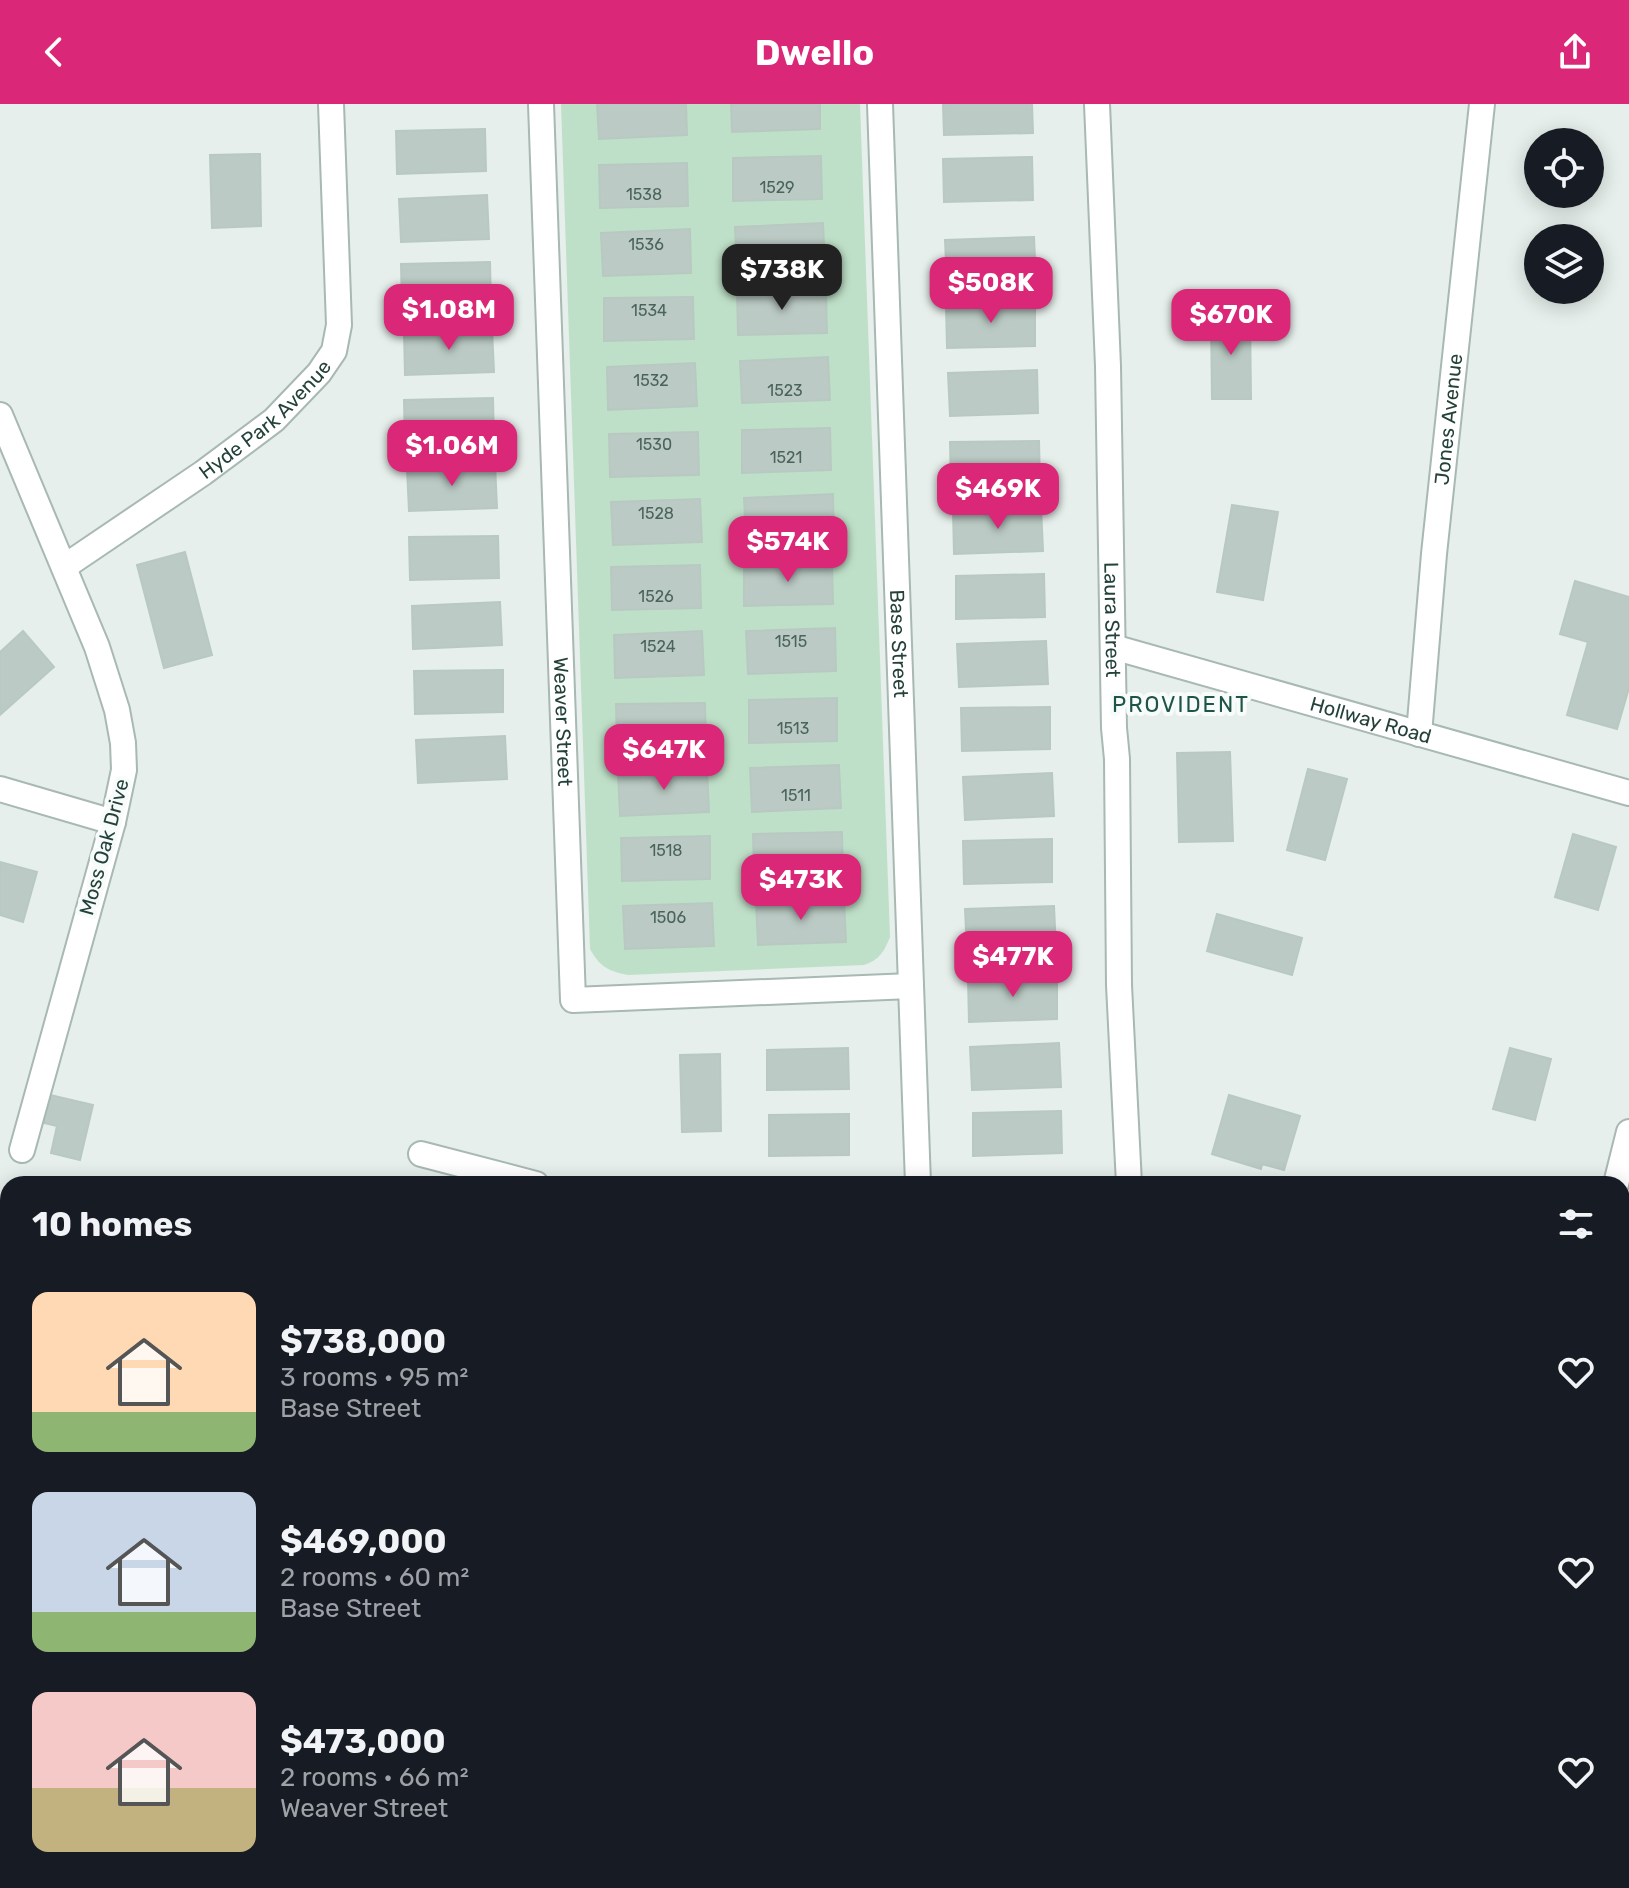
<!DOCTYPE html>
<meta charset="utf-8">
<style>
body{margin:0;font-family:Rubik,sans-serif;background:#20242c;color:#f1f3f6;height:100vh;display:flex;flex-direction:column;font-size:30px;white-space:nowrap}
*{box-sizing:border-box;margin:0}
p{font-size:26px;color:#9ea1a6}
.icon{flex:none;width:44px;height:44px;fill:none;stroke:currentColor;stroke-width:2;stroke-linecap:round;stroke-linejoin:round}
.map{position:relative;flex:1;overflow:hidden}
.panel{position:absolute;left:0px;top:1072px;width:1630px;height:712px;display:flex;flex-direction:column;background:#171b24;border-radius:24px 24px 0 0;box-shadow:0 4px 20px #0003}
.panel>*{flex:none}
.buttons{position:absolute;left:1524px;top:24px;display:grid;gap:16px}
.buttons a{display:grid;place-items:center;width:80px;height:80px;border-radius:50%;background:#171b24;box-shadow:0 4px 20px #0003;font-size:40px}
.price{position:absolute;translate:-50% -68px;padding:0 18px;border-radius:16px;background:#db2777;color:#fff;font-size:26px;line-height:52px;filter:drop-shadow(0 2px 4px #0008)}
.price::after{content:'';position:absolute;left:50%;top:48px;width:24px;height:18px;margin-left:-12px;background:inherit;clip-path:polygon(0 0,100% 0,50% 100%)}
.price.on{background:#222;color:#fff}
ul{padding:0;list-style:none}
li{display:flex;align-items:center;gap:24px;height:200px;padding:0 32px}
li span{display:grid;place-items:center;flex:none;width:224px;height:160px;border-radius:16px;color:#555}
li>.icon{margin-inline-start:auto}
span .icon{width:96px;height:96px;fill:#fffc;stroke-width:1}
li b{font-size:34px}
h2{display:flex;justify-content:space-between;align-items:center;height:96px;padding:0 32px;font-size:34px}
header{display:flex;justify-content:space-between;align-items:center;height:104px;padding:0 32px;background:#db2777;color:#fff;font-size:36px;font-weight:700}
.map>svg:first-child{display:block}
</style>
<header><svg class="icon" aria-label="back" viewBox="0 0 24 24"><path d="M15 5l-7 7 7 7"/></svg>Dwello<svg class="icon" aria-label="share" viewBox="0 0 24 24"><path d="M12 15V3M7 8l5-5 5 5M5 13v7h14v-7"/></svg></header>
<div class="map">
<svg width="1629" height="1784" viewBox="0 0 1629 1784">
<rect width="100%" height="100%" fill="#e6efeb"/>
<path fill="#bfe0c8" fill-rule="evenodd" d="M561 0H597L599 34 687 31 686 0H731L732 28 820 25V0H860L890 833C884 848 879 856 864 861L628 871C608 867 600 863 590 845ZM821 52 822 95 733 97V54ZM687 59 688 101 600 103 599 61ZM823 119 825 162 737 165 735 123ZM690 126 691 169 604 172ZM737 189 827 229 738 231ZM693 193V235L604 237V194ZM828 253 830 296 742 299 740 257ZM695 259 697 302 609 306 607 263ZM830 324 831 366 743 368 742 325ZM833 391 834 434 746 436 744 394ZM700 395 701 438 613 441 612 398ZM832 458 833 500 744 501V459ZM834 524 836 567 748 570 746 527ZM702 527 704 571 616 574 614 531ZM837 594V637L749 639V596ZM704 599 705 641 617 643V600ZM838 661 840 704 752 707 751 664ZM707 665 708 708 620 711 619 669ZM841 728 843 771 754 773V730ZM710 732V775L622 776 621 734ZM844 795 846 838 758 841 756 798ZM712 799 714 842 626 845 624 802Z
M1629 1101V1784H1442L1445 1776H1622V1128Z"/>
<path fill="#bbcac4" stroke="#b8c9c2" stroke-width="2" d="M597 0H686L687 31 599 35Z
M731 0H820V25L732 28Z
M943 0H1032L1033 29 944 31Z
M485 25 486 67 397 70 396 27Z
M260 50 261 122 212 124 210 51Z
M821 52 822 95 733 97V54Z
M1032 53 1033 96 944 98 943 55Z
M687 59 688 102 600 104 599 61Z
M487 91 489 135 401 138 399 95Z
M823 119 825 162 737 165 735 123Z
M690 125 691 169 603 172 601 129Z
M1034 133 1036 176 947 179 945 136Z
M490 158 491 201 402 203 401 160Z
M826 186 827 229 738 231 737 188Z
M693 193 694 235 604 237V194Z
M1035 199V242L947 244 946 201Z
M1250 211 1251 295H1212L1211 212Z
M492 225 494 268 405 271 404 229Z
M828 253 830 296 742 299 740 257Z
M695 259 697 302 608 306 607 263Z
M1037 266 1038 309 950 312 948 269Z
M493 294 494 337 405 339 404 296Z
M830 324 831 366 742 369V326Z
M698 328 699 371 610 373 609 330Z
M1039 337 1040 379 951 381 950 338Z
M495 360 497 404 409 407 407 365Z
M833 390 834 434 746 437 744 394Z
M700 395 702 438 613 441 611 398Z
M1232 401 1278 408 1263 496 1217 488Z
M1041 403 1043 447 954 450 953 407Z
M498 432 499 474 410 476 409 433Z
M185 448 212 551 164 564 137 461Z
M832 457 833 500 744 502V459Z
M700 461 701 504 612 506 611 463Z
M1044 470 1045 513 956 515V472Z
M1575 477 1629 493V584L1617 625 1567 611 1588 538 1560 530Z
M500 498 502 541 413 545 412 502Z
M835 524 836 567 748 570 746 527Z
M23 527 54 563 0 611V548Z
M702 527 704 571 615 574 614 531Z
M1046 537 1048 580 959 583 957 540Z
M503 566V608L415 610 414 567Z
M837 594V637L749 639V596Z
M705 599 706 641 617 643 616 600Z
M1050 603V645L962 647 961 604Z
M505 632 507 675 418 679 416 636Z
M1230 648 1233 737 1179 738 1177 649Z
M839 661 841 704 752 708 750 664Z
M707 665 709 708 620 712 618 669Z
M1308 665 1347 675 1325 756 1287 746Z
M1052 669 1054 712 965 716 963 673Z
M842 728 843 771 754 773 753 730Z
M1573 730 1616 743 1598 806 1555 793Z
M710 732V775L622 777 621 734Z
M1052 735V778L964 780 963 737Z
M0 758 37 768 23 818 0 811Z
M844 795 846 838 758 841 756 798Z
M712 799 714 842 625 845 623 802Z
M1054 802 1056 845 967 848 965 805Z
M1217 810 1302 834 1292 871 1207 847Z
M1057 873V915L969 918 968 875Z
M1059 939 1061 983 972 986 970 943Z
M848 944 849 985 767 986V946Z
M1510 944 1551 955 1535 1016 1493 1005Z
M720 950 721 1027 682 1028 680 951Z
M46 990 93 1001 80 1056 51 1049 57 1022 40 1018Z
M1229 991 1300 1012 1284 1066 1262 1060 1261 1065 1212 1050Z
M1061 1007 1062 1049 973 1052V1009Z
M849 1010V1051L769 1052V1011Z
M1064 1073V1080H975V1077Z
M0 1612 8 1614V1696L0 1694Z
M1288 1776H1340L1338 1784H1286Z"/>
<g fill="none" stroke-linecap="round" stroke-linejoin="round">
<g stroke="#a8b8b2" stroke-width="28">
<g id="minor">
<path id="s1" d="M541 0 573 896 911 882"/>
<path id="s2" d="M880 0 918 1080"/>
<path id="s3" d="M1097 0 1108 262 1114 624 1117 655 1119 881 1129 1080"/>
<path d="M0 311 97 543 117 606 123 639 124 666 113 718 22 1046"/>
<path id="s4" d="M64 463 203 369 274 316 319 269 334 247 339 221 331 0"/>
<path id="s5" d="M1113 543 1629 689"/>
<path id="s6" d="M1419 630 1434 450 1482 0"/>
<path d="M0 685 113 718"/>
<path d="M421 1050 536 1080"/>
<path d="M1616 1080 1629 1028"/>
<path d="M0 1783 4 1784"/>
<path d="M1415 1784 1418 1776"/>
</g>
</g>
<use href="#minor" stroke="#fff" stroke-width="24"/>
</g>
<g text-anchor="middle" stroke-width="8" stroke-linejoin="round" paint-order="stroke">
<g font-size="16" fill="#4a645c">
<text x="777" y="89">1529</text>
<text x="644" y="96">1538</text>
<text x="646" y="146">1536</text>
<text x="649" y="212">1534</text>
<text x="651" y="282">1532</text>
<text x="785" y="292">1523</text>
<text x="654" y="346">1530</text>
<text x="786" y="359">1521</text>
<text x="656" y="415">1528</text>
<text x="656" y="498">1526</text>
<text x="791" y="543">1515</text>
<text x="658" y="548">1524</text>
<text x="793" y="630">1513</text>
<text x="796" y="697">1511</text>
<text x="666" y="752">1518</text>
<text x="668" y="819">1506</text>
</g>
<g font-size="20" fill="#24423a" stroke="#f7fbf9">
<text dy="7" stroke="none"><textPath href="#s4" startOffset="250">Hyde Park Avenue</textPath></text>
<text dy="7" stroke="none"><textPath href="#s6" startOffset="316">Jones Avenue</textPath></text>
<text dy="7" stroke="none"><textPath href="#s3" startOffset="516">Laura Street</textPath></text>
<text dy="7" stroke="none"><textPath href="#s2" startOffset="540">Base Street</textPath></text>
<text dy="7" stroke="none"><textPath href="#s5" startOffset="268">Hollway Road</textPath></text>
<text dy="7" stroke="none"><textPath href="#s1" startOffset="618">Weaver Street</textPath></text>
<text transform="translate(104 743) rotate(-75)" y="7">Moss Oak Drive</text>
</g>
<g font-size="22" letter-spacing="2" fill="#1f5548" stroke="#f7fbf9">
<text x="1181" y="608">PROVIDENT</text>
</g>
</g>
</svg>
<div class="buttons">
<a><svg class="icon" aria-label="locate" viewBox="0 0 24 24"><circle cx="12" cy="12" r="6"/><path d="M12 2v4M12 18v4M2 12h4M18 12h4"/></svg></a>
<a><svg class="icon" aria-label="layers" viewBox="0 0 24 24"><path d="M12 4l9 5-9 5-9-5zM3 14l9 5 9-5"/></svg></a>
</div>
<b class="price on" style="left:782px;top:208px">$738K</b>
<b class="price" style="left:991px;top:221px">$508K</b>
<b class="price" style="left:449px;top:248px">$1.08M</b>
<b class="price" style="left:1231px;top:253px">$670K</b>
<b class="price" style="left:452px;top:384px">$1.06M</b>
<b class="price" style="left:998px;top:427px">$469K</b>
<b class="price" style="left:788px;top:480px">$574K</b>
<b class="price" style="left:664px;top:688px">$647K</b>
<b class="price" style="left:801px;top:818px">$473K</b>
<b class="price" style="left:1013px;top:895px">$477K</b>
<section class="panel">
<h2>10 homes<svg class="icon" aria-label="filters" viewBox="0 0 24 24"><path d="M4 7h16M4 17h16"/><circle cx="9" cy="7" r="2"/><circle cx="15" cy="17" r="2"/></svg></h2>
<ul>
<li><span style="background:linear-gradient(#ffd9b3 75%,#8fb573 0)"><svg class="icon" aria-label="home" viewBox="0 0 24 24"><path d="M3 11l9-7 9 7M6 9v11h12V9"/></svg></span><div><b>$738,000</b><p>3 rooms · 95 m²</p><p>Base Street</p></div><svg class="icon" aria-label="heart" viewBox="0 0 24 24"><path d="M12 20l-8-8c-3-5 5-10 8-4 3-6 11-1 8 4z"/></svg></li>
<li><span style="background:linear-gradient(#c9d6e8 75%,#8fb573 0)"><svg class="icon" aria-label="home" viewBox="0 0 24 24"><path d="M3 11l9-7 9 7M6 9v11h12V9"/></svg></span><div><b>$469,000</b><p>2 rooms · 60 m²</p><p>Base Street</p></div><svg class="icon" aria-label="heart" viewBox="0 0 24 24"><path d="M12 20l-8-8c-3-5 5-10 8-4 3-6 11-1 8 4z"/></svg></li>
<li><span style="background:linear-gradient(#f6c9c9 60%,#c2b280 0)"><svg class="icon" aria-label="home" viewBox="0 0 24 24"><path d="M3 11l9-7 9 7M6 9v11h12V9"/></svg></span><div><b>$473,000</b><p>2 rooms · 66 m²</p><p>Weaver Street</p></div><svg class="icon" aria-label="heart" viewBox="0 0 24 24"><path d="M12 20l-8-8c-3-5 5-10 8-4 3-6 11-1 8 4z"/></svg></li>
</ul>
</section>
</div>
